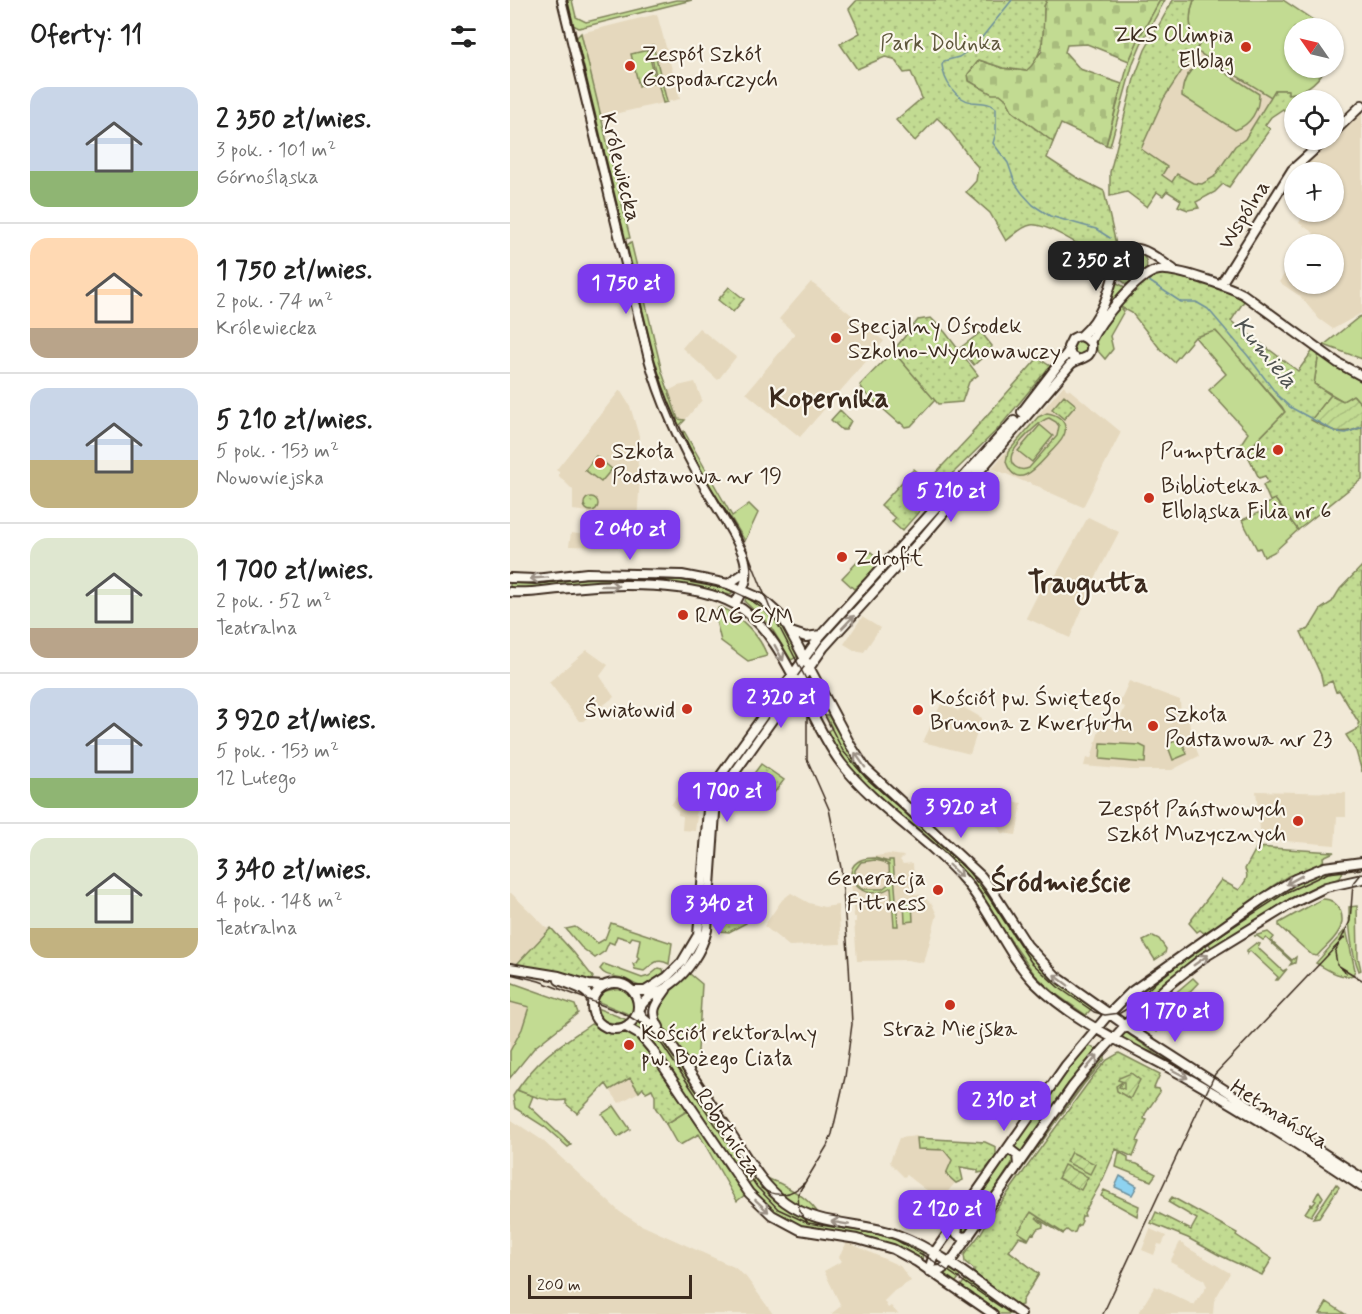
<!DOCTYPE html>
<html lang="pl">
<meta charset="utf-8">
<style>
body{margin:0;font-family:Mynerve,sans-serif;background:#f6f6f6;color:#222;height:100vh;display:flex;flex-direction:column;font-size:22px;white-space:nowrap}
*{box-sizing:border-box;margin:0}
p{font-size:20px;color:#767676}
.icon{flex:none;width:33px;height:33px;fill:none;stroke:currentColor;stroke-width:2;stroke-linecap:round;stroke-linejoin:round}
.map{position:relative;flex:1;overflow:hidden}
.side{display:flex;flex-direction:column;background:#fff;width:510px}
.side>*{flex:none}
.needle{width:39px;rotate:304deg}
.fabs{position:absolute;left:774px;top:18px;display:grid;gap:12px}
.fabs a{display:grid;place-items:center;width:60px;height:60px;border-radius:50%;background:#fff;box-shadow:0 2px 4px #0004;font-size:30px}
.scale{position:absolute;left:18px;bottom:15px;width:164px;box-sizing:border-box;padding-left:6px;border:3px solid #3b2a1e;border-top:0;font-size:16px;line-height:21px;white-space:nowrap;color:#3b2a1e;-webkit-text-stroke:4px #fbf7ec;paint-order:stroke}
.price{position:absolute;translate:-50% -51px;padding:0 14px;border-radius:12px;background:#7c3aed;color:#fff;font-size:20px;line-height:39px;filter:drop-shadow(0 2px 3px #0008)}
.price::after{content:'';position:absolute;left:50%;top:36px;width:18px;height:14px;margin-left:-9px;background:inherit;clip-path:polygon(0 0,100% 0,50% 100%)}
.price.on{background:#222;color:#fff}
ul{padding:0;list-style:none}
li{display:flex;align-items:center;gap:18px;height:150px;padding:0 30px}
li+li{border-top:2px solid #e0e0e0}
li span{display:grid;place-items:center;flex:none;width:168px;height:120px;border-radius:18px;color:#555}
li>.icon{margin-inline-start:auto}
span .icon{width:72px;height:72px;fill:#fffc;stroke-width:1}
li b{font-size:26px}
h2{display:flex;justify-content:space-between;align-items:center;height:72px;padding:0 30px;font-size:26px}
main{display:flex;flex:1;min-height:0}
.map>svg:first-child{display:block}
</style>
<main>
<section class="side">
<h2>Oferty: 11<svg class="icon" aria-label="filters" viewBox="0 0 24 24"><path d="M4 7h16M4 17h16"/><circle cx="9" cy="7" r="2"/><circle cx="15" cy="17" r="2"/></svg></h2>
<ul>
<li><span style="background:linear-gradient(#c9d6e8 70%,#8fb573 0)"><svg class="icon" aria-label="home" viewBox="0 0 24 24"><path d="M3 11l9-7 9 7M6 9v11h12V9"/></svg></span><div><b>2 350 zł/mies.</b><p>3 pok. · 101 m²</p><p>Górnośląska</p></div></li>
<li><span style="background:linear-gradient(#ffd9b3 75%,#b9a48a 0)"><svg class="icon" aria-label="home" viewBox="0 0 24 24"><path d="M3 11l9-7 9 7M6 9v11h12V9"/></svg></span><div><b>1 750 zł/mies.</b><p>2 pok. · 74 m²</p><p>Królewiecka</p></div></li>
<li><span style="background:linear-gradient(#c9d6e8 60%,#c2b280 0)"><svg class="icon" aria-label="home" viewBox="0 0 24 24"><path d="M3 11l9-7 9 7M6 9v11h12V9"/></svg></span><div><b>5 210 zł/mies.</b><p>5 pok. · 153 m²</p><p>Nowowiejska</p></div></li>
<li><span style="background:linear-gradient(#dfe7d0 75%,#b9a48a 0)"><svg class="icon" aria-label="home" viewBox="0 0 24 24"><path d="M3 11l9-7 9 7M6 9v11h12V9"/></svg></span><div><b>1 700 zł/mies.</b><p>2 pok. · 52 m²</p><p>Teatralna</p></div></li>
<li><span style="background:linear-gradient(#c9d6e8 75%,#8fb573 0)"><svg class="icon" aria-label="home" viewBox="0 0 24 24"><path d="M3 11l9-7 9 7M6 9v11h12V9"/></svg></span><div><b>3 920 zł/mies.</b><p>5 pok. · 153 m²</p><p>12 Lutego</p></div></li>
<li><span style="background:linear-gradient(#dfe7d0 75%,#c2b280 0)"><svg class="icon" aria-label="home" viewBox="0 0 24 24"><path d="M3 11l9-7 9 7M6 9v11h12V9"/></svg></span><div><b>3 340 zł/mies.</b><p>4 pok. · 148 m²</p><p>Teatralna</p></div></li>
</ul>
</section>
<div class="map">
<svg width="852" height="1314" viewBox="0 0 852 1314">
<defs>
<pattern id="cemetery-stones" width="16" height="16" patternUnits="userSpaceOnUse" patternTransform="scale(1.5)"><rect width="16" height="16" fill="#c2db92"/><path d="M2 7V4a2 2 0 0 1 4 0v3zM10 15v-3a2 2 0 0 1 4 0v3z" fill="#a8bc7d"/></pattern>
<pattern id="park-dots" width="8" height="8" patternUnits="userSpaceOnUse" patternTransform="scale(1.5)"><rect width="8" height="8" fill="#c2db92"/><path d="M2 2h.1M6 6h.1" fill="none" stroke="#a8bc7d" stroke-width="1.8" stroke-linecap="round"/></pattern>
<pattern id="garden-furrows" width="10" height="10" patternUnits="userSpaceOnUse" patternTransform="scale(1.5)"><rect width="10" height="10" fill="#c2db92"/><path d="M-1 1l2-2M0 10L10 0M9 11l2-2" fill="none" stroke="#a8bc7d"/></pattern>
</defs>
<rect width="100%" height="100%" fill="#f1e9d7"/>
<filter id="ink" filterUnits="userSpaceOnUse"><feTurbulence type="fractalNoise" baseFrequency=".0167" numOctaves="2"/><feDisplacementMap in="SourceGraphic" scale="12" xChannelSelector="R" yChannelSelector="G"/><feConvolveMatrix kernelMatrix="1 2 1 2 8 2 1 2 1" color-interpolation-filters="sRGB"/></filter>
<g filter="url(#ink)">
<path fill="#e5d8bd" d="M147 14 170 99 91 117 71 33Z
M686 51 761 97 735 139 725 146 704 177 692 184 682 183 667 174 662 182 651 175 654 171 630 150 654 98Z
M852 113V313L823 329 809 319 790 296 769 282 784 260V284H824V244H795L804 233 789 223 795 212H824V172H786Z
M301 282 374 341 290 437 236 393 285 334 269 319Z
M189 328 226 357 208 380 172 348Z
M185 382 192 400 175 420H168L158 391 168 386Z
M554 385 556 389 560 390 611 432 573 507 534 490 530 487 521 484 520 482H515L482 468Z
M110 390 120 406 129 436 127 457 130 479 125 548 59 546 61 533 76 535 78 512 63 510V490L49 476V472L46 470Z
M578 517 609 532 579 590 580 591 560 638 516 618 535 580 546 575Z
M352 617 370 628 354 652 344 650 334 644Z
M77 650 98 665 90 676 104 697 73 721H69L39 682Z
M619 681 670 700 671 716 679 720 681 735 689 756 662 770H621L574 766 576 758 581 759 590 727 594 725 605 730 615 707 609 704Z
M432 702 448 711 451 706 472 718 460 754 413 742Z
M746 791 836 793V817H827L825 845 751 839Z
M169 793 187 808 185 815 187 816 185 831 172 830 173 816 168 815V811L161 805Z
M462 795 512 803 506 835 492 833 486 825 457 816Z
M379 854 394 856 390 860 393 864 403 863 405 894 411 895 422 904 427 915 414 963 397 960 347 961 344 922H346V917H344L340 869 349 859Z
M0 892 39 930 7 963 1 962 0 959Z
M281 893 299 903 314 907 328 905 331 944 279 946 254 926 272 900Z
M0 1002 19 1007 12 1029 0 1051Z
M120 1078 129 1092 109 1103 100 1090Z
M0 1119 32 1140 110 1212 129 1224 224 1267 236 1277 263 1314H0Z
M407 1136 408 1149 434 1150 442 1160 436 1174 446 1182 433 1197 428 1195 424 1196 397 1175 394 1177 381 1164 380 1161 389 1138Z
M640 1229 656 1236 652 1245 648 1244 644 1255 632 1250Z
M337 1242 390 1266 401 1281 384 1291 374 1301 378 1308 381 1306 388 1314H321L331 1306 314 1271 332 1261 329 1257Z
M670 1242 678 1248 720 1273 704 1301 703 1314H628L645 1286 684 1305 697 1286 694 1280 660 1262Z"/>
<path fill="#c2db92" stroke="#7e8258" stroke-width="1.5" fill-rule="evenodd" d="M55 0H62L66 17 76 22 166 0H182L69 28 61 24Z
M650 0H655L631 44 623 63 600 146 596 145 619 61 629 38Z
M684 0H773L815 28H784V68H816C807 82 795 93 778 94L777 90H765L761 97 686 51 690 43C677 33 679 14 684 0Z
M71 33 120 238 115 239 113 237 66 42V38Z
M143 45 157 102 153 103 139 46Z
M138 50 146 82 129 86 121 54Z
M694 59 749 94C749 110 741 125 725 130L672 96C672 79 680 68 694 59Z
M121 242 152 372 168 419 175 420 166 429C143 375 133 315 118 258L116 246Z
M621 251C648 255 636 282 616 284L610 279C606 268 610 257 621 251Z
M605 282 617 288 588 324Z
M609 306 614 311 600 336 603 349 595 359 587 350 586 338Z
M852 316V359L814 345 849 317Z
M704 330 714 339 775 412 736 452 728 448 738 433 699 390 716 374 685 337Z
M561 348a8 8 0 1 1 16 0a8 8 0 1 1-16 0Z
M383 351 425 400 401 426 395 427 390 422 389 423 355 393 350 385Z
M809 352 837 372 852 380V405L844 396 833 401 804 384Z
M537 413C547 414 557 421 555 432 554 440 544 448 538 455 527 467 507 492 496 462L498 452 528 417ZM539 418 546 422 549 426 547 436 519 468C510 472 498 466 502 454 505 446 531 419 539 418Z
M530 425 543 436 522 462 508 451Z
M174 431 222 516 239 504 248 513 235 541 221 518 217 520 171 435Z
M86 456 102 469 91 482 75 470Z
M765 499 788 530 764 552 754 557 750 548 747 549 732 520 755 510 756 505Z
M357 552H361L372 562 344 589 332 578Z
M96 576 176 578 223 590 221 595 175 585 88 583 0 589V581Z
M236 596C256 599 286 638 287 657L281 660 259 624 235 602Z
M211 607C230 616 251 636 257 656L238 661 211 641 205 617 208 608Z
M318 715 346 763 467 877 459 882 347 777 331 758 315 733 322 728 316 716Z
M671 739 677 754 663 760 657 744Z
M591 743 630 745 636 748 635 763 590 759Z
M365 858 379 862V860H383L388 926H384L381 887C351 907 327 870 351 860 355 858 361 858 365 858ZM365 860 374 862 379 865 380 883 372 889H353L345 882V870L351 862Z
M828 868 833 871 830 878C782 892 744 922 702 949L697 940C735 917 784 872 828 868Z
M469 880 525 960 545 980 583 1007 576 1015 546 994 525 975 462 885Z
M812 899C830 898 838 920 827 934 822 942 813 949 807 956L802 955 769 926V923Z
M402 902 403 921 395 922 394 903Z
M847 906 848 957 851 970 849 971C841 951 839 929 839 907Z
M101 923 162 943 159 964C147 957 143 964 134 971L125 969 123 964 126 963 129 958 127 956 130 939 122 937 120 940 107 936 104 944 99 942 95 951 85 958 71 947 56 929 65 927 88 943 95 939Z
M836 929 845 970 843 975C830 979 817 969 806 963Z
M758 932 764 937 761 941 782 960 786 957 785 963 780 965 782 962 756 938 753 940 747 936H744Z
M643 936 649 939 656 949 655 953 645 960 633 941Z
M693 942 699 951 645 993 642 991 622 1011 616 1005Z
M746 943 750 944 748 948 773 971 777 969 768 980H766L768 977 740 951 737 954V950Z
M94 964 132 978 139 976 149 968 153 969 154 973C151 978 148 980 143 983 129 992 125 982 112 978 102 975 96 977 90 969Z
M180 974 192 984 187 1067 181 1070 145 1014C152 1001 164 978 180 974Z
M683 978 688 983 667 1005 661 1001 642 1025 648 1030 647 1032 635 1024 634 1020 637 1017Z
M0 982 65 1005 68 1013 25 1047 0 1078V1051L12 1029 19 1007 0 1002Z
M109 988C124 991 123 1004 123 1016L84 1000 91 992Z
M84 1007 120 1021C105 1025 87 1024 84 1007Z
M128 1019 142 1028 154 1041 245 1175 235 1182 137 1038 124 1025Z
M617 1033 651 1057 675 1068 691 1080 617 1042 612 1036 613 1034Z
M577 1044 586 1050 555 1088 511 1155 504 1146 548 1082Z
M595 1056V1059L574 1084 477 1217C489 1191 517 1160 534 1138 555 1111 572 1082 595 1056Z
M7 1090 23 1096 19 1106 61 1145 58 1147 35 1127 5 1108 3 1096Z
M104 1106 120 1129 108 1137 92 1114Z
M180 1109 215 1167 236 1194 227 1201 189 1134 170 1145 166 1142 156 1124Z
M609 1152 618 1157V1162L627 1164 646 1174 641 1181 606 1167Z
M499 1154 504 1155V1160L457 1233 450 1234 449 1228Z
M253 1174C258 1180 262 1180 269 1183 287 1192 300 1200 310 1216 286 1208 268 1193 251 1175Z
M247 1178C279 1222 313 1219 361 1231 379 1235 396 1242 413 1250L412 1261 378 1243 292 1227C268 1218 253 1204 237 1184Z
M826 1184 829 1187 809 1217 803 1218Z
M594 1190 629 1206 627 1216 591 1196Z
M809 1191 813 1197 801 1216 795 1213 801 1204 803 1205 806 1201 804 1200Z
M519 1211 554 1232 553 1234 526 1218 533 1224V1227L527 1229 524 1234 522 1233 518 1240 508 1237 499 1251 529 1274 523 1284 493 1255Z
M439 1267 451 1275 444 1285 428 1273Z
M456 1279 506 1314H488L449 1288Z
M817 1302 835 1314H810Z"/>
<path fill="url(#cemetery-stones)" stroke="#7e8258" stroke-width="1.5" d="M537 0H650L629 38 619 61 577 44 557 45 555 52 570 69 612 84 596 145 551 124 543 142 503 112 496 99 490 95H482L459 81 458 74 469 60 493 68 516 71 532 51 534 6Z"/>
<path fill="url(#park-dots)" stroke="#7e8258" stroke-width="1.5" d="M347 0H537L534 6C533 29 536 55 516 71L493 68 469 60 458 74 459 81 482 94H490L496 99 503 112 543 142 537 158 566 177 594 191 607 249 586 244 583 253C569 245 536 223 521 225 512 226 503 236 496 241L480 213 456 192 466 181 468 167C453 151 444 132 427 118L405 141 386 120 412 98 401 72 394 73 384 59 375 57 347 69 330 44 350 33 339 9Z
M663 0H684C679 14 677 34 690 43L654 98 631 149 657 167 652 175 662 182 667 174 683 183 692 184 704 177 725 146 735 139 765 90H778V94L789 93 798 88 801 94 804 96 797 100H784V109L777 114 773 109 761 117 755 125 760 129 719 187 713 184 705 192 686 202 689 208 678 210 668 206 671 200 657 191 653 196 647 192 637 207 617 192 600 196V172L624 79 635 50Z
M654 272 705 286 736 298 721 321 788 371 804 349 809 352 804 384 821 395 802 420C822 430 830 437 852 427V479L788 530 765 499 760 501 753 485 758 482 755 476 749 478 736 452 775 412 772 407 706 331 685 337 664 362 651 350 622 313 609 306 639 276Z
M219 287 234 299 223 312 208 300Z
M421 318 435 332 468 375 459 382 452 402 428 404 383 351 408 320Z
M471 332 482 346 478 357H473L464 365 450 348Z
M528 358 540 366 487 430 441 475 392 531 382 522 385 518 371 505 404 469 418 481 463 433 462 432Z
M554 395 566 405 554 419 542 409Z
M330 410 341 421 336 430H332L321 420Z
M74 504a7 7 0 1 1 14 0a7 7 0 1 1-14 0Z
M852 566V772L846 751 836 735 849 728 848 724 849 723 829 690 826 692 822 681 813 685 811 675 791 632 799 629 811 609 822 602 830 589Z
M251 764 274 780 264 793 242 776Z
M747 847 824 852 813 857 814 864 778 876 761 887 734 909 694 933 690 930 687 932 679 923 711 880 729 890C734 883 740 878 735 869Z
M211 906 221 907V911L236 913V923L219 932 210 931Z
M41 928 64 953 83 977 81 982 5 966Z
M81 1024 100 1032 116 1031 131 1040 180 1109 156 1124 145 1107V1096L142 1089 136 1092 133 1088 129 1092 120 1078 100 1090 96 1084 67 1113 56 1104V1100C40 1103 22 1096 7 1090 30 1056 49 1046 81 1024Z
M609 1053 650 1074 644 1088 649 1089 650 1092 635 1114 634 1119 637 1120 627 1141 629 1142 623 1157 606 1149 593 1179 574 1213 575 1216H572L571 1220 572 1221 570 1225H568L565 1232 561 1233 557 1230 553 1233 521 1212 508 1232 519 1239 509 1237 499 1251 529 1274 512 1301V1305L508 1306 474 1282 464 1272V1269L455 1262 454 1255 471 1233 479 1219 584 1075 597 1060Z
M407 1138 475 1142 486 1147V1157L473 1172 468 1173V1170L450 1167 453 1180 446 1183 436 1174 442 1160 434 1150 408 1149Z
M662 1197 727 1233 726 1235 762 1259 752 1275 709 1255 678 1238 641 1223 646 1212 681 1230 687 1219 658 1202Z"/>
<path fill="url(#garden-furrows)" stroke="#7e8258" stroke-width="1.5" d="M821 395 833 401 843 395 852 405V427C830 436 821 431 801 420Z
M621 1073 630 1080 620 1099 607 1091 606 1086 612 1082 609 1087 614 1089V1082L608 1080 609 1078Z
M561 1152 585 1164 580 1174 556 1162Z
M554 1165 578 1177 571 1190 548 1178Z"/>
<path fill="#8ed2f0" stroke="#6d8f9c" stroke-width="1.5" d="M610 1176 627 1186 622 1195 605 1187Z"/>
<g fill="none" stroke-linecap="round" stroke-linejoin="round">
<path stroke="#6d8f9c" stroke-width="1.5" d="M502 0 465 46 449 57 434 61 432 65C434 81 445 99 462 102 471 103 479 102 486 108V133L483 143 498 163 505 183 512 193 523 205 540 216 586 229 600 238
M618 256 632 272
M639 281 671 302H686L698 309 738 356 768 396 780 407 826 432 836 433 852 427"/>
<g stroke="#3b2a1e" stroke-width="12">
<path id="secondary" d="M52 0 139 359C152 406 172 447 196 489 206 506 232 544 235 561 239 581 234 586 225 604
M824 132 852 105
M711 284 782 170 815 140
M571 336C595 315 601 285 609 255 629 239 645 258 663 269
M580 342C589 323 627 273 649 270 665 268 718 286 733 294L828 363 852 376
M512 412 558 352
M0 578 25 579 77 573 172 575 218 584 252 599 273 618 341 746 356 769 471 876 481 889 517 945 546 976 625 1032 852 1178
M218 584 236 572
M0 592C20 594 41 589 61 588 107 583 183 582 224 604 274 630 297 718 331 763 366 808 418 838 455 881 482 912 495 952 524 982 568 1026 629 1050 683 1081 741 1114 797 1150 852 1187
M281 632 296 637 311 635
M0 968 49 976 79 985 93 986
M49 980C60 985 77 988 81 999
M82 1006a23 23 0 1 1 46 0a23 23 0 1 1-46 0Z
M123 991H135L157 977 172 962 188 935 198 809 203 791 211 775 311 635 504 421
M129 1010C135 995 150 993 161 984 178 972 192 950 197 930L205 813 207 800 213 789 314 647 408 543 561 364C569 357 583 360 581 344 576 336 569 334 562 339L558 347 561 356 568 360
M129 1010 133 1018 155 1036C179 1070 201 1104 224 1138 239 1161 253 1186 275 1202 309 1227 351 1221 388 1235 433 1252 472 1287 511 1314
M116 1027 130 1035 141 1048 239 1193 262 1215 290 1230 347 1239 383 1249 407 1262 483 1314
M149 1027C139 1010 146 1004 156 990
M498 1148 507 1155 508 1165
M449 1221 447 1234 452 1237 459 1236
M419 1271 424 1253 556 1065 598 1015 621 992 751 900 785 879 814 867 852 862
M419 1271 431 1270 439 1264 563 1086 592 1051 624 1016 661 983 693 958 781 904 816 887 852 879"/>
</g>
<use href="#secondary" stroke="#fbf7ec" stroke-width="8"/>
<path stroke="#3b2a1e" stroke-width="1.5" d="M56 0 146 368 155 397 169 431 238 553 261 611 333 751 356 778 452 864 478 896 521 962 548 987 584 1012 595 1015 610 1013 620 1007 646 982 693 946 777 892 818 873 852 869
M0 583C23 585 46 580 70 579 88 577 107 578 125 579 173 579 225 579 260 616
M297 689V759L319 809 331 868 339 964 342 1024 335 1077 322 1134 317 1146 288 1194 289 1211 298 1223
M829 966 852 980
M836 973 827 964 825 952 840 921 843 884 852 873
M0 974 29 981 115 1014 138 1028 153 1046 247 1187 268 1209 298 1223 368 1234 386 1240 422 1260 501 1314
M251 1188C265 1198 282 1196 294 1183
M593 1314 705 1074 835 937"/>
</g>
<defs><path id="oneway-shaft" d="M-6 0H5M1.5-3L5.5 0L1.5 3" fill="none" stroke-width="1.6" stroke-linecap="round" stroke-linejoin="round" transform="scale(1.5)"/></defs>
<g stroke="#9b9085">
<use href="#oneway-shaft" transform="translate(29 578) rotate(176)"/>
<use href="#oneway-shaft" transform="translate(100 586)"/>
<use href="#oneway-shaft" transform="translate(338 622) rotate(-46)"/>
<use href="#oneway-shaft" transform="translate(269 653) rotate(61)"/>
<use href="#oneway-shaft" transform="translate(350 760) rotate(-125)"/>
<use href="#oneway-shaft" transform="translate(445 871) rotate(44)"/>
<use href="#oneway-shaft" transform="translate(784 880) rotate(151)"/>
<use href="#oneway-shaft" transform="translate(691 960) rotate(-35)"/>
<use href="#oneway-shaft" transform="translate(551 980) rotate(-143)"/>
<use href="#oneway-shaft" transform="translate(582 1062) rotate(-50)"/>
<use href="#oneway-shaft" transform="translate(670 1074) rotate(28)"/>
<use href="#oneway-shaft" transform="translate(252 1206) rotate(43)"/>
<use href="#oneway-shaft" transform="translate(330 1223) rotate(-170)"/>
</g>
</g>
<g fill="#c8321e" stroke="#fbf7ec" stroke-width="2">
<circle cx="736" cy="47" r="6"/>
<circle cx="120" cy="66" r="6"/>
<circle cx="326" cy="338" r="6"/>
<circle cx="768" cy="450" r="6"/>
<circle cx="90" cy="463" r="6"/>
<circle cx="639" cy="498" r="6"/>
<circle cx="332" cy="557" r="6"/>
<circle cx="173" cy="615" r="6"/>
<circle cx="177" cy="709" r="6"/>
<circle cx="408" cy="710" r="6"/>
<circle cx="643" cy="726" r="6"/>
<circle cx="788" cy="821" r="6"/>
<circle cx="428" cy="890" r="6"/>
<circle cx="440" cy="1005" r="6"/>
<circle cx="119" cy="1045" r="6"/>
</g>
<g text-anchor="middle" stroke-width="4.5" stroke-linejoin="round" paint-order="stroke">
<g font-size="22" fill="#3b2a1e" stroke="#fbf7ec" text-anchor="start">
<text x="724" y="42" text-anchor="end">ZKS Olimpia<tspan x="724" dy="25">Elbląg</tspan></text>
<text x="132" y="61">Zespół Szkół<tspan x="132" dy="25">Gospodarczych</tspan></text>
<text x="338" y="333">Specjalny Ośrodek<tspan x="338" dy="25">Szkolno-Wychowawczy</tspan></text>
<text x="102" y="458">Szkoła<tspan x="102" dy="25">Podstawowa nr 19</tspan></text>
<text x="756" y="458" text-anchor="end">Pumptrack</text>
<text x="651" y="493">Biblioteka<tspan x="651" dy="25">Elbląska Filia nr 6</tspan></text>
<text x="344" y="565">Zdrofit</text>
<text x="185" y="623">RMG GYM</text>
<text x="420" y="705">Kościół pw. Świętego<tspan x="420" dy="25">Brunona z Kwerfurtu</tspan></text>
<text x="165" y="717" text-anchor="end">Światowid</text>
<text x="655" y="721">Szkoła<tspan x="655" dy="25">Podstawowa nr 23</tspan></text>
<text x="776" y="816" text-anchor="end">Zespół Państwowych<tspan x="776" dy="25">Szkół Muzycznych</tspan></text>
<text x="416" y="885" text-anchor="end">Generacja<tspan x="416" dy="25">Fittness</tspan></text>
<text x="440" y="1036" text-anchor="middle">Straż Miejska</text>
<text x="131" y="1040">Kościół rektoralny<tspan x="131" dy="25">pw. Bożego Ciała</tspan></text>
</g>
<g font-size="22" fill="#5d563b" stroke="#fbf7ec">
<text x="431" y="50">Park Dolinka</text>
</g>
<g font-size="22" fill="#3b2a1e" stroke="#fbf7ec">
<text transform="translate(112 167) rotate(76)" y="8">Królewiecka</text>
<text transform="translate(733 214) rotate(-58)" y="8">Wspólna</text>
<text transform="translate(770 1113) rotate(32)" y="8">Hetmańska</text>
<text transform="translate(220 1132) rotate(56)" y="8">Robotnicza</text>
</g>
<g font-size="24" font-style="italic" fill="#505452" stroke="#fbf7ec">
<text transform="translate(756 352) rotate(50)" y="8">Kumiela</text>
</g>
<g font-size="28" font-weight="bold" fill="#3b2a1e" stroke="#fbf7ec">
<text x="319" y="407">Kopernika</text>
<text x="578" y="592">Traugutta</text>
<text x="551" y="891">Śródmieście</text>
</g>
</g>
</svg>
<div class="fabs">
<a><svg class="needle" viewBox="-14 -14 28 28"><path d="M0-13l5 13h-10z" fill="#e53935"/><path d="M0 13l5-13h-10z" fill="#767676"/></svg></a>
<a><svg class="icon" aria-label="locate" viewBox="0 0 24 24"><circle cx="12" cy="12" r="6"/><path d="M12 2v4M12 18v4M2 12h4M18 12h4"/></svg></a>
<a>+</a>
<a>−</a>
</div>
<div class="scale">200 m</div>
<b class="price on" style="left:586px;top:292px">2 350 zł</b>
<b class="price" style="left:116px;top:315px">1 750 zł</b>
<b class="price" style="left:441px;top:523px">5 210 zł</b>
<b class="price" style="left:120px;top:561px">2 040 zł</b>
<b class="price" style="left:271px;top:729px">2 320 zł</b>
<b class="price" style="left:217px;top:823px">1 700 zł</b>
<b class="price" style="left:451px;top:839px">3 920 zł</b>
<b class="price" style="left:209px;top:936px">3 340 zł</b>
<b class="price" style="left:665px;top:1043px">1 770 zł</b>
<b class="price" style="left:494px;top:1132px">2 310 zł</b>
<b class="price" style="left:437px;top:1241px">2 120 zł</b>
</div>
</main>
